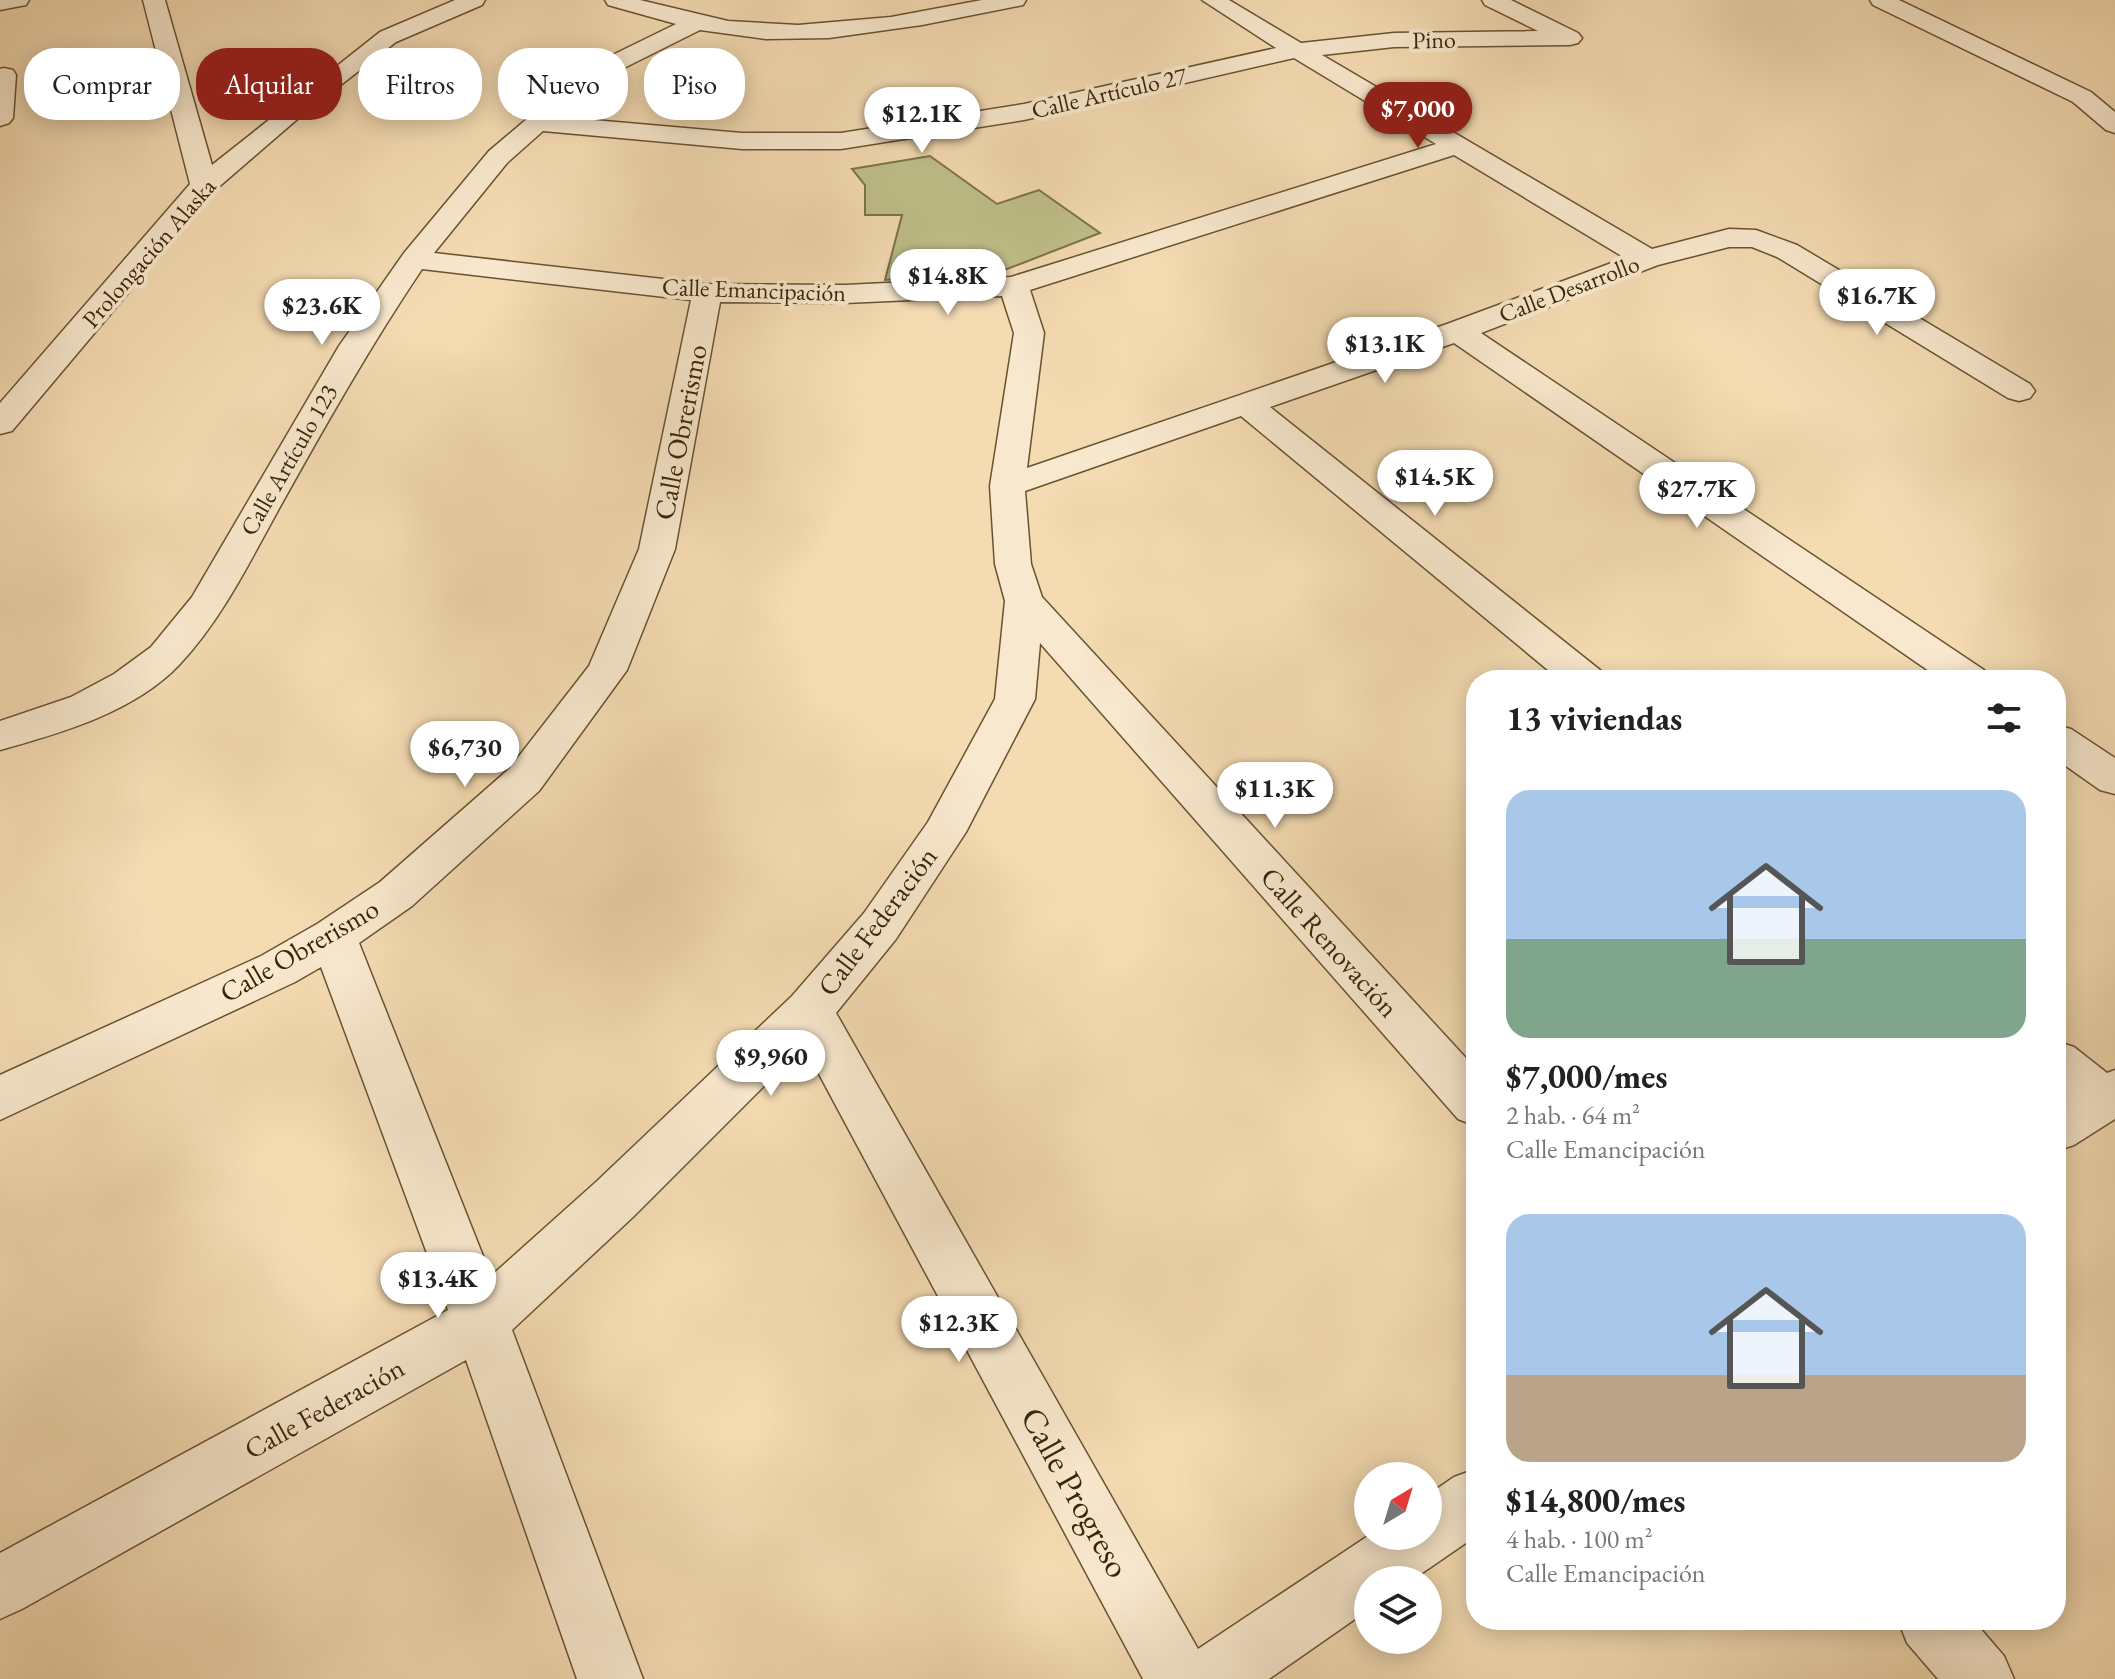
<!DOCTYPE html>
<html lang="es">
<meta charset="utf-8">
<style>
body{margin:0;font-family:"EB Garamond",serif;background:#f6f6f6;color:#222;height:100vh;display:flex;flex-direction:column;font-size:30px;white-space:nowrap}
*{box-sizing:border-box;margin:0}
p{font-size:26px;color:#767676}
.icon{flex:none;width:44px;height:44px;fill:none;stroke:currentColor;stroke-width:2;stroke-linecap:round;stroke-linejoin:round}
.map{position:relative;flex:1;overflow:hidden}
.panel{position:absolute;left:1466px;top:670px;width:600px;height:960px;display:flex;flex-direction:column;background:#fff;border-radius:32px;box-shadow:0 4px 20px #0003}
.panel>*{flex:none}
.guide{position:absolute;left:24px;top:48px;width:760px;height:72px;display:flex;gap:16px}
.needle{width:52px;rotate:38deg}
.tools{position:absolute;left:1354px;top:1462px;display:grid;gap:16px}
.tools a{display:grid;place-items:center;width:88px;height:88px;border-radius:50%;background:#fff;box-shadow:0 4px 20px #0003;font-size:40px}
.price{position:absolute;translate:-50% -68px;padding:0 18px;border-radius:28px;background:#fff;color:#222;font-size:26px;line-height:52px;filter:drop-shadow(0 2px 4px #0008)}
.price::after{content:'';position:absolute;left:50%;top:48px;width:24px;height:18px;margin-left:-12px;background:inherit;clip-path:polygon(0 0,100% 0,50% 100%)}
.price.on{background:#8f2418;color:#fff}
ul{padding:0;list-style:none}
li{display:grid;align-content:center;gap:16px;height:424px;padding:0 40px}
li span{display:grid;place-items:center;height:248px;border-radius:24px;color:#555}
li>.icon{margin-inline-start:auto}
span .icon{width:144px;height:144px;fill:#fffc;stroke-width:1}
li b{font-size:34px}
h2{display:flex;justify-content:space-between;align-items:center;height:96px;padding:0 40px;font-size:34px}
.chip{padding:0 28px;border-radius:32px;background:#fff;box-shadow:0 4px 20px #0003;font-size:28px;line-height:72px}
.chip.on{background:#8f2418;color:#fff}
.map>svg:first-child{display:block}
</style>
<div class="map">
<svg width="2115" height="1679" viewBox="0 0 2115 1679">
<rect width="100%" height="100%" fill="#f4dbb2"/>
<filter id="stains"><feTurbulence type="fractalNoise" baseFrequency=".0025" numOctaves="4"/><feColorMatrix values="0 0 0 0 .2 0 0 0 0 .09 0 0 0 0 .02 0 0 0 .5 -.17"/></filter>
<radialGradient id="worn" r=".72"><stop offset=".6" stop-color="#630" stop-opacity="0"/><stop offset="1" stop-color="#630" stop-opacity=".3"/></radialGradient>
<path fill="#bfbf8a" stroke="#7d7248" stroke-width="2" d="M930 156 997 204 1039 190 1100 233 1002 271 885 280 902 215H865V185L852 169Z"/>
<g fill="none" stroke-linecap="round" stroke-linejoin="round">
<g stroke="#695231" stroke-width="3">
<path id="minor" d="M0 0H29L26 5 0 10Z
M143 0H165L212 165 380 32 455 0H485L482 5 396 42 302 115 214 191 12 431 0 434V403L190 184Z
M605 0H640L728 21 798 25 891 17 982 0H1026L1023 5 922 25 829 38 766 39 700 30 606 77 559 117 742 133H841L1024 104 1276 48 1202 0H1229L1301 43 1394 33 1538 31 1485 5 1482 0H1511L1578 33 1582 38 1578 43 1570 45 1394 47 1322 55 1652 249 1729 229 1756 230 1797 245 2030 384 2035 391 2030 398 2019 401 2008 398 1777 257 1752 247H1729L1658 265 1481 333 1984 670 1990 680H1942L1454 343 1270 407 1600 670 1606 680H1560L1241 416 1025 491 1031 564 1042 597 1476 1069V1126L1458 1119 1040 643 1035 699 966 832 896 939 836 1013 1198 1649 1368 1536H1428V1495L1454 1477 1476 1469V1536L1412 1580H1368V1610L1269 1679H1143L804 1046 634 1216 512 1330 643 1679H577L466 1360 22 1609 0 1619V1553L448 1310 321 967 295 982 0 1120V1075L261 956 317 924 380 882 509 769 589 666 639 549 691 300 422 269C371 345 326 424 281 505 251 559 223 618 180 664 135 712 61 733 0 750V721L71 697 114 674 151 647 192 597 339 346 404 253 489 151 588 67 676 24 608 5ZM1294 58 1436 144 1011 277 845 285 707 284 434 253 507 163 543 131 742 149H841L1024 120ZM1454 155 1625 258 1447 324 1027 468 1044 333 1030 290ZM1002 296 1014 333 990 486 995 564 1005 601 995 699 928 822 864 913 792 996 596 1182 491 1276 359 943 412 906 539 791 627 670 675 549 720 302 845 303Z
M1870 0H1899L2091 92 2115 112V133L2106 130 2073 102 1873 5Z
M4 68 13 70 16 75 13 118 9 123 0 126V69Z
M2056 725 2071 729 2115 758V794L2100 790 2056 759Z
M2056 1041 2074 1047 2107 1073 2115 1070V1119L2074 1145 2056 1151V1102L2063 1097 2056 1091Z
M1898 1620H1973L2004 1656 2014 1679H1938L1907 1643Z"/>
</g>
<use href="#minor" fill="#f8e8cd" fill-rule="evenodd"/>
</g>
<g text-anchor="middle" stroke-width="8" stroke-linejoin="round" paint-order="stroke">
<g font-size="24" fill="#3b2506" stroke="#f8e8cd">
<text transform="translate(1434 40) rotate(-1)" y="8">Pino</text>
<text transform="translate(1109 93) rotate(-13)" y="8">Calle Artículo 27</text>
<text transform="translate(149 253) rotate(-49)" y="8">Prolongación Alaska</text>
<text transform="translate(1569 289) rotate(-21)" y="8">Calle Desarrollo</text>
<text transform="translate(754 290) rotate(2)" y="8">Calle Emancipación</text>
<text transform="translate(289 460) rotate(-60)" y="8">Calle Artículo 123</text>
</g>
<g font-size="28" fill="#3b2506" stroke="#f8e8cd">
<text transform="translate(680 432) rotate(-79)" y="10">Calle Obrerismo</text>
<text transform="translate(877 921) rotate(-53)" y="10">Calle Federación</text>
<text transform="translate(1330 942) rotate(48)" y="10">Calle Renovación</text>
<text transform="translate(299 950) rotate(-30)" y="10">Calle Obrerismo</text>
<text transform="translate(324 1408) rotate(-29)" y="10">Calle Federación</text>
</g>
<g font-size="34" fill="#3b2506" stroke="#f8e8cd">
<text transform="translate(1076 1492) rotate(61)" y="12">Calle Progreso</text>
</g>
</g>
<rect width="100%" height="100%" filter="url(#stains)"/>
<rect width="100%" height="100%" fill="url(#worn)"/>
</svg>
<div class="tools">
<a><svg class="needle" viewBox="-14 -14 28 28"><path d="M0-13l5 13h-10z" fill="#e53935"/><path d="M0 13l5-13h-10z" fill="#767676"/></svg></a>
<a><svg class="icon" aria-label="layers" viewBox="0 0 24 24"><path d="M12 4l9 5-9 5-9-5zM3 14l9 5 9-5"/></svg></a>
</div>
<b class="price on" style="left:1418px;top:150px">$7,000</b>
<b class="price" style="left:922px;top:155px">$12.1K</b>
<b class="price" style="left:948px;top:317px">$14.8K</b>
<b class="price" style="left:1877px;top:337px">$16.7K</b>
<b class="price" style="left:322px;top:347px">$23.6K</b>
<b class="price" style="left:1385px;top:385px">$13.1K</b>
<b class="price" style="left:1435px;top:518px">$14.5K</b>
<b class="price" style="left:1697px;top:530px">$27.7K</b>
<b class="price" style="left:465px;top:789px">$6,730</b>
<b class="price" style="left:1275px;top:830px">$11.3K</b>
<b class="price" style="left:771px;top:1098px">$9,960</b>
<b class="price" style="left:438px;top:1320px">$13.4K</b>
<b class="price" style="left:959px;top:1364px">$12.3K</b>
<div class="guide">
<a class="chip">Comprar</a>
<a class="chip on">Alquilar</a>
<a class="chip">Filtros</a>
<a class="chip">Nuevo</a>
<a class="chip">Piso</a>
</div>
<section class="panel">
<h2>13 viviendas<svg class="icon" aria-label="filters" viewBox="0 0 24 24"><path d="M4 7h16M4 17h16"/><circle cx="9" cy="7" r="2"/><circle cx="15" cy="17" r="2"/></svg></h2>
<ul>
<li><span style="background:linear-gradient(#a9c7e8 60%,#7fa58c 0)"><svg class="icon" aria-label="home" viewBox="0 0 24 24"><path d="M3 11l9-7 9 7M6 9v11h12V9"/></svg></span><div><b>$7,000/mes</b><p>2 hab. · 64 m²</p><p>Calle Emancipación</p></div></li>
<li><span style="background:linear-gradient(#a9c7e8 65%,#b9a48a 0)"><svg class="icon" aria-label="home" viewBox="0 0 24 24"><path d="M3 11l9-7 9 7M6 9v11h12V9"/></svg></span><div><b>$14,800/mes</b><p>4 hab. · 100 m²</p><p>Calle Emancipación</p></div></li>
</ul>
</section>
</div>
